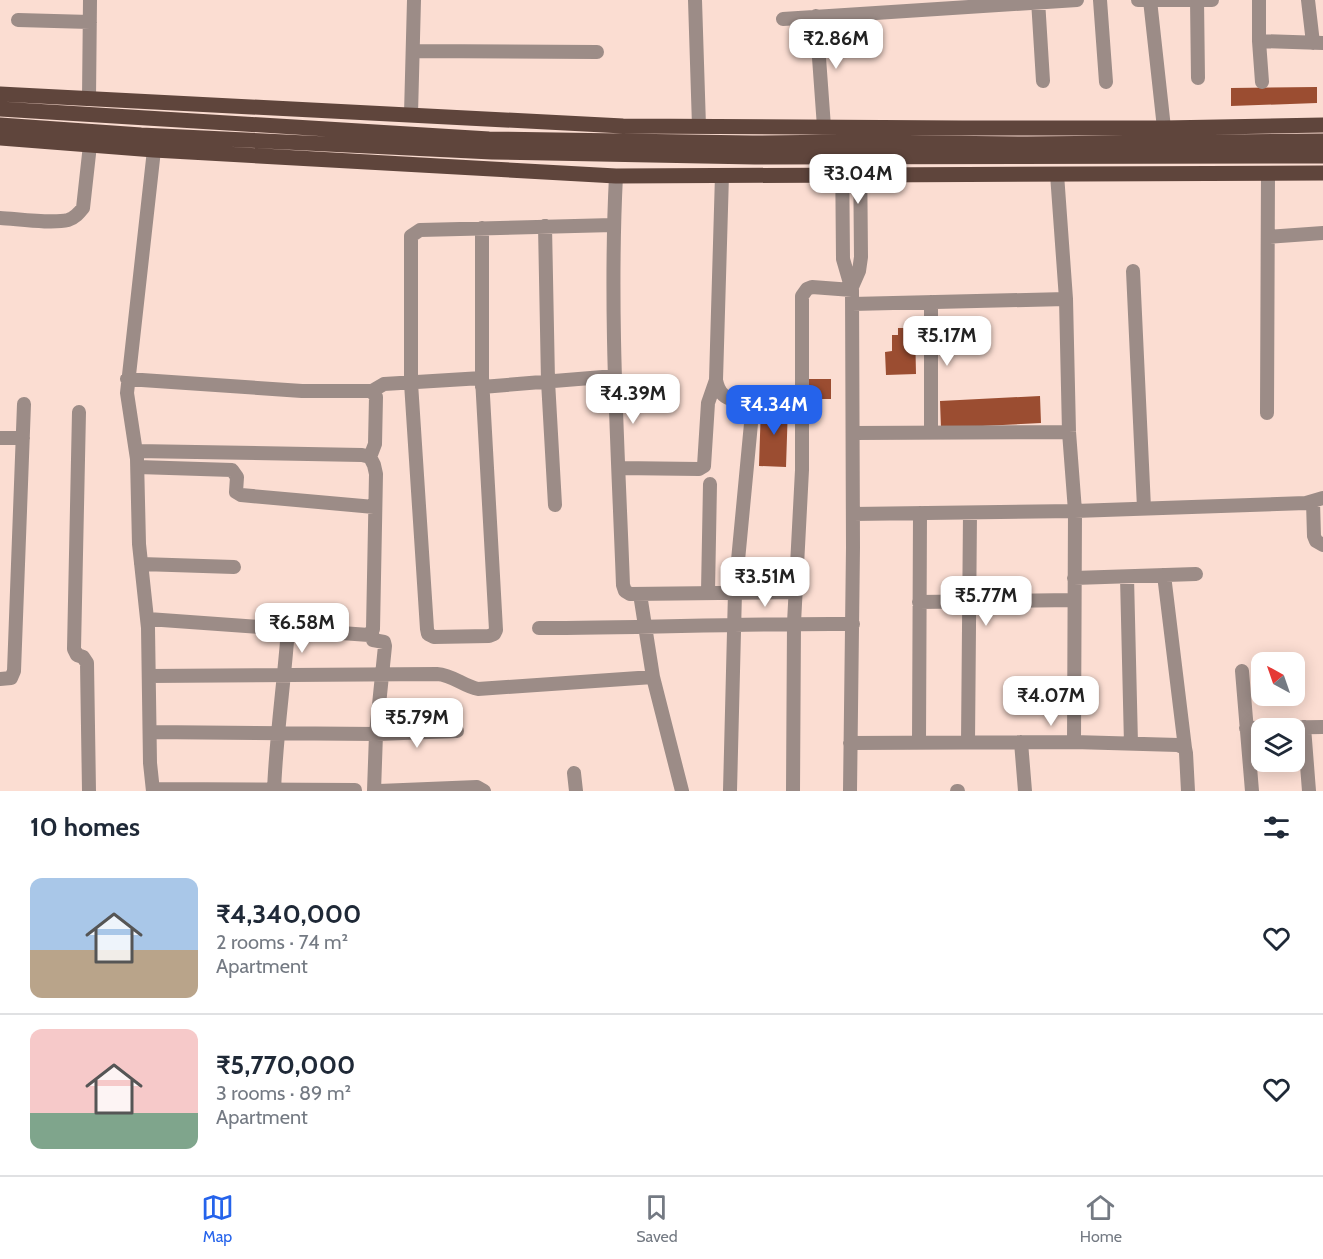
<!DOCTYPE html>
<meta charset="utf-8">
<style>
body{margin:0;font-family:Cabin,sans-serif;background:#f2f2f3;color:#1f2937;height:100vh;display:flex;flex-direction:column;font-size:22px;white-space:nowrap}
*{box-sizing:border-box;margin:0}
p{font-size:20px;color:#747a83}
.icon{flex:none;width:33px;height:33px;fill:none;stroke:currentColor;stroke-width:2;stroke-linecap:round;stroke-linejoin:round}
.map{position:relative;height:791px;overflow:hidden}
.side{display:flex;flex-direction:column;background:#fff;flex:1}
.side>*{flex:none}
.needle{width:39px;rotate:320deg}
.buttons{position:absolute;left:1251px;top:652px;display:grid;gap:12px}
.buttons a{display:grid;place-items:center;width:54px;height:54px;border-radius:12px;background:#fff;box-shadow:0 3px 15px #0003;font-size:30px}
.price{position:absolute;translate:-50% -51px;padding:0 14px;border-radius:12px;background:#fff;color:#222;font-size:20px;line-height:39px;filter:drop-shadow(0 2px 3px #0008)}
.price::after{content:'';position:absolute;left:50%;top:36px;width:18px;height:14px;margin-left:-9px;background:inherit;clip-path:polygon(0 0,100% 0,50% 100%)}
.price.active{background:#2563eb;color:#fff}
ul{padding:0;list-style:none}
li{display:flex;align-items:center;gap:18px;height:150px;padding:0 30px}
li+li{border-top:2px solid #e0e1e3}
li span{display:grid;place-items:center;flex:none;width:168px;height:120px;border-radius:12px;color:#555}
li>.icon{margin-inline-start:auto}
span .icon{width:72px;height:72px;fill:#fffc;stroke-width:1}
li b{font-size:26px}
h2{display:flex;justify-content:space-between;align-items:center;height:72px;padding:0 30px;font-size:26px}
.tab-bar{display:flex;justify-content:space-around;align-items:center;height:84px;border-top:2px solid #e0e1e3;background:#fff;font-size:16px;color:#747a83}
.tab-bar a{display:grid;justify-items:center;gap:3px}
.tab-bar .active{color:#2563eb}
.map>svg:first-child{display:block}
</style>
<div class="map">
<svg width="1323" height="791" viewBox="0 0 1323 791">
<rect width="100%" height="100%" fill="#fbddd2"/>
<path fill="#9b4d31" d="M1317 87V103L1231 106V88Z
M898 328H915L916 374 886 375 885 352 892 351V335H898Z
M806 379H831V399H806Z
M1040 396 1041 423 941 428 940 401Z
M761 405 788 406 786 467 759 466Z"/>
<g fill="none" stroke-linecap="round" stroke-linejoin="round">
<path stroke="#9c8c87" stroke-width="14" d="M695 0 699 126
M1038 0 1043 81
M1100 0 1106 82
M1138 0H1212
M1150 0 1164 128
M1197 0 1198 78
M1259 0V41L1262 82
M1308 0 1313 43
M816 16 824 127
M783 19 1077 0
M18 20 90 22
M1259 41 1323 43
M413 51 597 52
M89 98 90 0
M411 114 414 0
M842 147 843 259 852 290 853 547 850 791
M1057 174 1066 299 1069 432 1075 511 1074 742
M722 175 716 380C721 406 740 395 752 413L735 592 730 791
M616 176C609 312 618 449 623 585L625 591 630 594 796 592
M0 218C18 219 52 224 68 220 75 218 79 213 83 208L91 136
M545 226 548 381 555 505
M482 228V378L496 630 494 634 489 636 434 637 428 634 427 629 411 383V236L420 230 613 225
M1268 237 1323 233
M1133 271 1144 508
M852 287 859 271 861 257 860 147
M931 302V433
M852 304 1066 299
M127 379 302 391H372L376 397 375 444 370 457
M482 387 615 376
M372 391 384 384 482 378
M79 412 74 649 77 655 83 657 87 663 89 791
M1267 413 1268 173
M853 433 1069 432
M0 438H23
M136 451 362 455 370 457 374 465 376 474 373 629 369 635 148 619
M138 467 232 470 237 477 236 492 241 495 374 507
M619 468 699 469 704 466 708 403 716 380
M1313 502 1314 536 1316 541 1323 545
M853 514 1075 511 1306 503 1323 498
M141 564 234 567
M1164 575 1185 748
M1127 577 1131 744
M1074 578 1196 574
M708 592 710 484
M640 594 653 677 682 791
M919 602 1074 600
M539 628C643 628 748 623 853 624
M372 633 373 640 384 642 385 646 376 734 374 791
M1242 671 1252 791
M149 676 437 674C453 675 463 686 478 689L653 677
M0 679 11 678 14 671 24 404
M1304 727 1309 791
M1246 728 1323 727
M150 732 376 734 457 731
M919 742 920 513
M968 742 970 513
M1021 742 1025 791
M850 743 1074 742 1178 745 1185 748 1186 753 1188 791
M574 773 576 791
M153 789 355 790
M153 791 150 763 148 628 139 544 137 459 127 393 154 150
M274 791C276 737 284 684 288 629
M379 791 477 787 484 791
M793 791 794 623 802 470V296L807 289 812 287 852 290
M957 791H958"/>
<path stroke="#5f453c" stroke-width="15" d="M0 94 623 126 962 128H1164L1323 125
M0 109 489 139 752 143 842 142 1027 144 1323 141
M0 125 141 135 492 152 755 157 1323 156
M0 138 154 150 616 176 1323 173"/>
</g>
</svg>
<div class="buttons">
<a><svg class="needle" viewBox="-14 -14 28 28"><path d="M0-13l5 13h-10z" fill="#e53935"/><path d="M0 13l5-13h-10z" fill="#747a83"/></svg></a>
<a><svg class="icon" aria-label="layers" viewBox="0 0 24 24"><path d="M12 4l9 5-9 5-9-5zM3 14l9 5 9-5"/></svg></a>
</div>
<b class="price" style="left:836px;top:70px">₹2.86M</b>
<b class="price" style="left:858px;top:205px">₹3.04M</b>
<b class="price" style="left:947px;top:367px">₹5.17M</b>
<b class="price" style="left:633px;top:425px">₹4.39M</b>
<b class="price active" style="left:774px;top:436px">₹4.34M</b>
<b class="price" style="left:765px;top:608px">₹3.51M</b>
<b class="price" style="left:986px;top:627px">₹5.77M</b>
<b class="price" style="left:302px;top:654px">₹6.58M</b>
<b class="price" style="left:1051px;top:727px">₹4.07M</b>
<b class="price" style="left:417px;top:749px">₹5.79M</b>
</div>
<section class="side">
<h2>10 homes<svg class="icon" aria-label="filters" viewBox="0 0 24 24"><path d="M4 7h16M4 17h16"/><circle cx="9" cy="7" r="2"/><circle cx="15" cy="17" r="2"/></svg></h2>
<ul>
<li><span style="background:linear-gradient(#a9c7e8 60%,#b9a48a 0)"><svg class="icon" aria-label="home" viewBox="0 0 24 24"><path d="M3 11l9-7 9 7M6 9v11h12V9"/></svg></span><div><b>₹4,340,000</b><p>2 rooms · 74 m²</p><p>Apartment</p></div><svg class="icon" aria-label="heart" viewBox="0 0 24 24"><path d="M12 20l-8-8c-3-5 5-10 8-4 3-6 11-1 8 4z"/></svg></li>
<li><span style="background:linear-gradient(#f6c9c9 70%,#7fa58c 0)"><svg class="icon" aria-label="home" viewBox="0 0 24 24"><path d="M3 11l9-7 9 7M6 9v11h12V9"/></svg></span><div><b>₹5,770,000</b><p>3 rooms · 89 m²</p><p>Apartment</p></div><svg class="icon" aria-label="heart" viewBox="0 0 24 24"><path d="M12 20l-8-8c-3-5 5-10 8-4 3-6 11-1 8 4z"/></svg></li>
</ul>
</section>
<nav class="tab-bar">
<a class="active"><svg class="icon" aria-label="map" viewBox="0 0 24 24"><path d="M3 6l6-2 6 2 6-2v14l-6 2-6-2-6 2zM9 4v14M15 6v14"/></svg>Map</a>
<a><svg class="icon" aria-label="saved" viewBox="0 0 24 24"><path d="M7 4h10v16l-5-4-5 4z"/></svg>Saved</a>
<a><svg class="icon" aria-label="home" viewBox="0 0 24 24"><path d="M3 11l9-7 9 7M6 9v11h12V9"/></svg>Home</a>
</nav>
